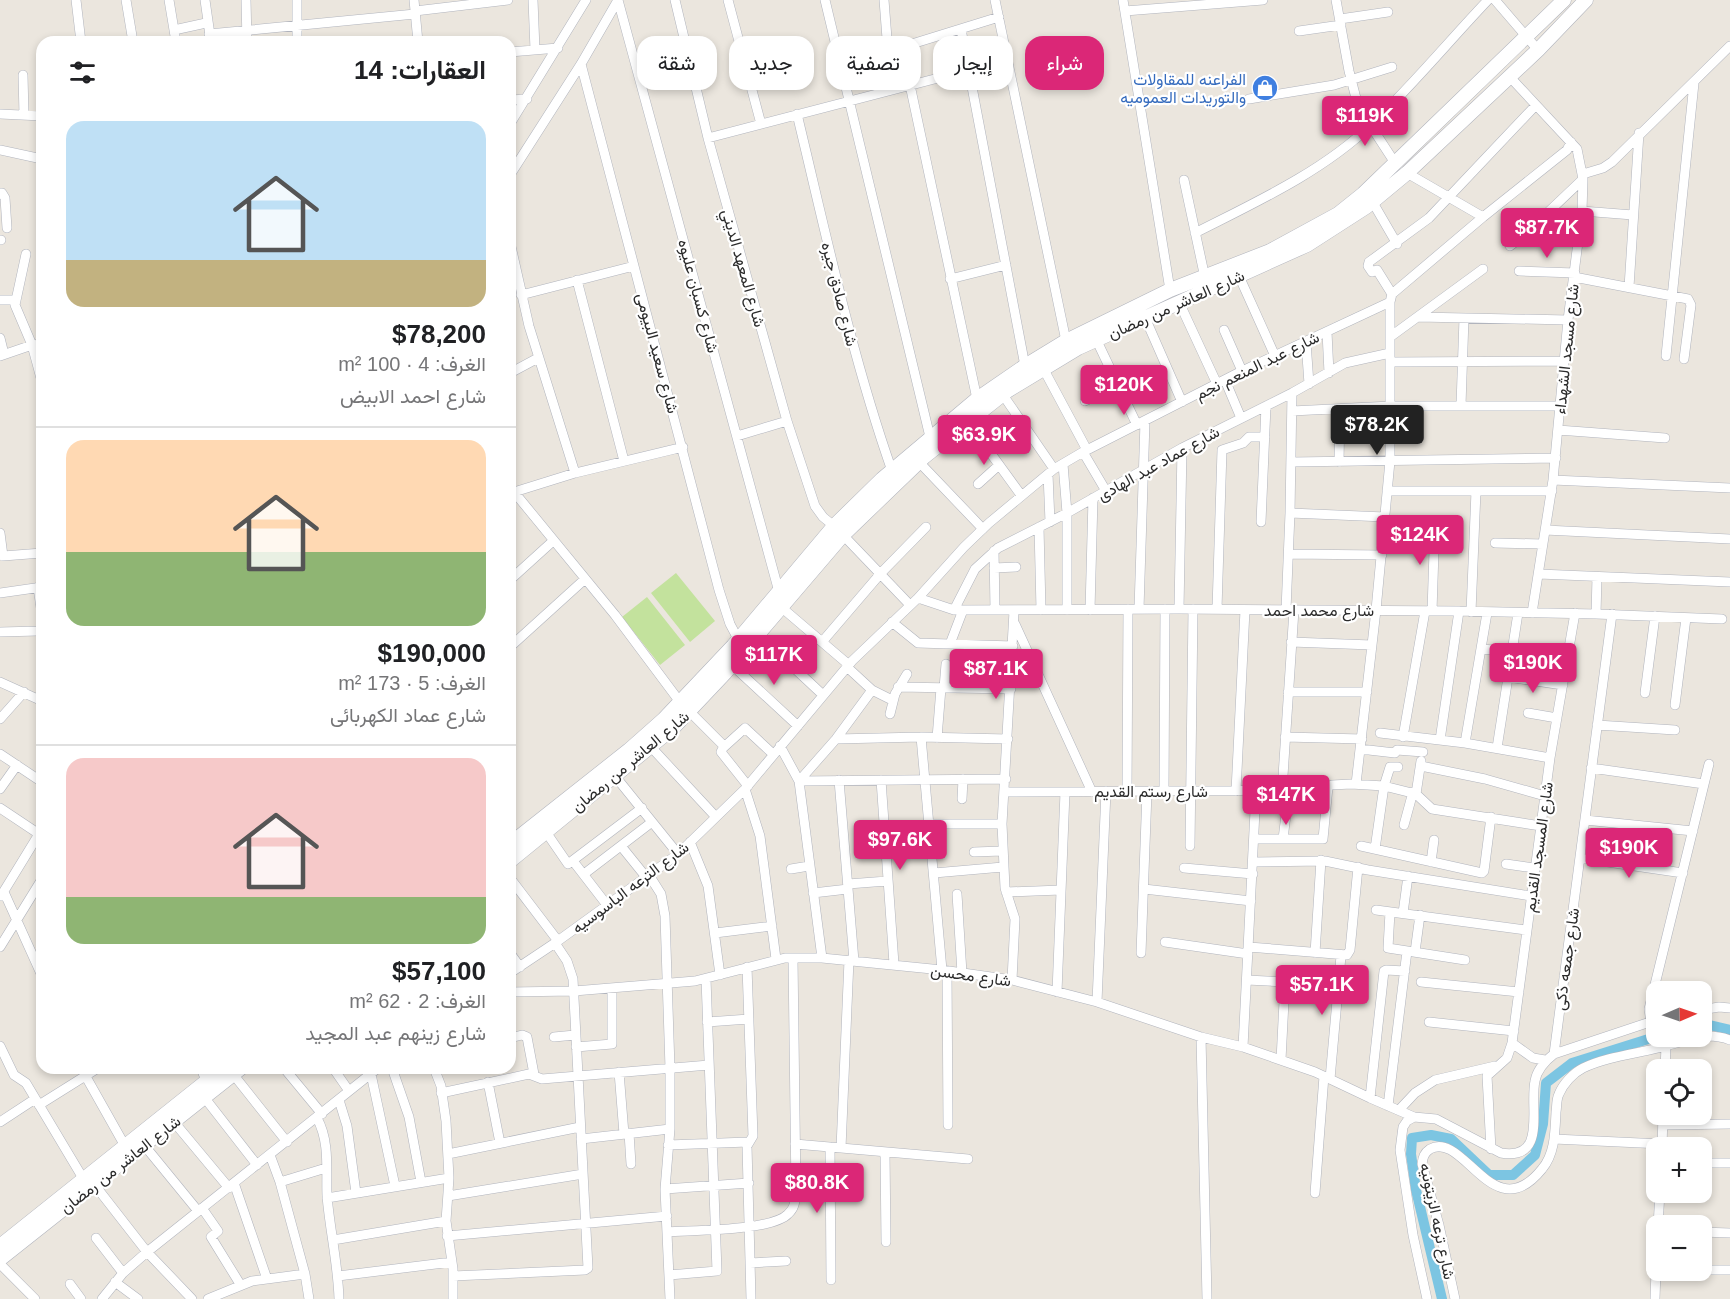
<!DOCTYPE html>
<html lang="ar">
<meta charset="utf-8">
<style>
body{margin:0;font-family:Helvetica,Vazirmatn,sans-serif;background:#f6f6f6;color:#202124;direction:rtl;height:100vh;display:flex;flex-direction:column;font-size:22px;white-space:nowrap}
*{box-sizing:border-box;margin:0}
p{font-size:20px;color:#757577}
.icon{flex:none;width:33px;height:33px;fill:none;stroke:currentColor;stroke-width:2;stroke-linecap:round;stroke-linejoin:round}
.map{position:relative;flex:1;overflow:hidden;direction:ltr}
.details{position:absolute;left:36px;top:36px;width:480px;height:1038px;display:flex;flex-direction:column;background:#fff;border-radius:18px;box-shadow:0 3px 9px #0003;direction:rtl}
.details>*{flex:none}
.guide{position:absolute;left:534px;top:36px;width:570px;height:54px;direction:rtl;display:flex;gap:12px}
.needle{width:39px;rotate:88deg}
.fabs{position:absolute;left:1646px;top:981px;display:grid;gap:12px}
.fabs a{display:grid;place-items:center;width:66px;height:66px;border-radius:12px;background:#fff;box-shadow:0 3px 9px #0003;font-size:30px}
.price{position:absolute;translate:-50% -51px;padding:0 14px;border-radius:6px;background:#db2777;color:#fff;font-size:20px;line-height:39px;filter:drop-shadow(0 2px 3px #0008)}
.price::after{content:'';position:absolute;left:50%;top:36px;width:18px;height:14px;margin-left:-9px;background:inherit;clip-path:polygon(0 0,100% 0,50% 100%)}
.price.active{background:#222;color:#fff}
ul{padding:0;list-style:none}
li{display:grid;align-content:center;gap:12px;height:318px;padding:0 30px}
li+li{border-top:2px solid #e0e0e0}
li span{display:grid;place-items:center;height:186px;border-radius:18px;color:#555}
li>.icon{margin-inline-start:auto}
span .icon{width:108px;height:108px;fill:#fffc;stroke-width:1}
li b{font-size:26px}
h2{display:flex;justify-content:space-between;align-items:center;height:72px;padding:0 30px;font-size:26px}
.pill{padding:0 21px;border-radius:18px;background:#fff;box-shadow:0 3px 9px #0003;font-size:21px;line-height:54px}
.pill.active{background:#db2777;color:#fff}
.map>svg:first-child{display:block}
</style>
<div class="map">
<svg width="1730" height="1299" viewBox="0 0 1730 1299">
<rect width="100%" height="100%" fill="#ebe6de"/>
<path fill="#c3e29d" d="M676 573 715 621 690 642 651 593Z
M647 597 685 645 660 665 622 617Z"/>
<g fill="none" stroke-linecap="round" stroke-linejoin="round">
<path stroke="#7cc5e2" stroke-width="10" d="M1701 1023 1730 1030
M1442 1299 1416 1190 1411 1154 1412 1138 1431 1135 1451 1139 1489 1175H1513L1535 1155 1543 1124 1546 1083 1572 1063 1658 1036"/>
<g stroke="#b1b4bd" stroke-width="10">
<path id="minor" d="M76 0 81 42
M126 0 133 42
M169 0 176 42
M205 0 211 42
M246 0 247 42
M414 0 418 42
M533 0 535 50
M618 0 779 592
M675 0 708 138 787 421 815 506 823 517 834 526
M728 0 761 124
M825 0 930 437
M884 0 891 90
M995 0 1066 341
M1123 0 1170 290
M1336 0 1349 71 1358 106 1395 163
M1495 0 1538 50
M415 11 508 0
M1125 11 1263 0
M1340 19 1388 12
M961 29 1025 366
M174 30 206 23
M1299 31 1341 25
M209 34 415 14
M297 42V0
M510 52 558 48
M889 62 915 43 999 17
M581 64 719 590 730 624 738 639
M23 75 24 115
M1509 76 1577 149 1583 179 1582 211 1568 320 1553 480 1532 613
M910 85 977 399
M1249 99 1334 85 1392 67
M510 100 527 99
M0 114 42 116
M797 114C826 234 851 354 892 471
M510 124 586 0
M708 138 969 70
M0 150 42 159
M1407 173 1483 217
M1583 174 1603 168 1612 162 1730 46
M510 175 581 64 618 0
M1184 180 1205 278
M0 193H2L5 198 7 228
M1372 201 1397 244
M1582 211 1633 215
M1195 233C1256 202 1322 172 1371 125 1412 86 1449 41 1488 0
M0 240H1
M510 242 529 326 575 473
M1510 246 1523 236 1583 179
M26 254 15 305 32 345 42 382
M1519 271 1575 273
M1239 276 1275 356
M1574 277 1688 299 1691 305 1684 359
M950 279 1006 265
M577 280 624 461
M1629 287 1639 133
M1392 294 1377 270 1372 272 1368 266 1369 262 1429 218 1536 105
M521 295 634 266
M0 300H15
M1179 302 1217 384
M1143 313 1182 402
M1418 317 1568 320
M1224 330 1242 371
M1327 332 1329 373
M1390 337 1483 269
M0 338 4 354
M1096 339 1137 425
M1306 342 1309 384
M0 356 32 345 42 344
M1666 356 1694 83
M1390 362 1564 361
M1043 368 1087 450
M510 373 538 358
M1225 380 1241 418
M1003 395 1054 469
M1085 401 1118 385
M1461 405 1464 318
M1292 411 1391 406H1560
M968 422 1021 495
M1558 430 1665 438
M737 436 787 421
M1083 452 1106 491
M919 462 983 529
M1292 462 1556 458
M1339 462 1340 409
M1063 464 1067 513V610
M1048 474 1050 522
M1553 480 1730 488
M978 484 999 465
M510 487 615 615 680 702 724 746 721 752 748 786
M1387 491H1552
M510 495 514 492 575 473 683 447
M1290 513 1385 517
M1261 522 1266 406
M1039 527 1041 610
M1545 530 1730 539
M0 533 3 556 42 553
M843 535 910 605
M1495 543 1543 544
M994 551 995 610
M1289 554 1382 555
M994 568 1016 567
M1539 574 1730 582
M510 580 553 541
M38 587 42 615
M0 593 42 587
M918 598 954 610 1179 609 1459 611 1596 614 1722 619
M781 607 849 665
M1139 609 1145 421
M1179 609 1182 448
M1217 609 1222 450 1243 443 1249 437H1265
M954 610 975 569 998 548 1067 513 1182 448 1292 393 1345 363 1390 353
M1090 610 1093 498
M1286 610 1290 513 1292 393
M1432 611 1435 521
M1471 612 1476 491
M1596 614 1597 577
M892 622 918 643 1013 646
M1015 624 1092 792
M0 632 38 631 42 629
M822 642 881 573 926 527
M1291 642 1372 645
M950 644 963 610
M510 647 585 579
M1481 649 1568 656
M732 665 798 726
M792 666 823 695
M847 667 872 690 892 700
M1508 677 1563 685
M0 682 42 701
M898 687 1011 689
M944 688 946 664
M872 690 836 739 799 781 1006 779
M1288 692H1367
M1645 693 1655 616
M1675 705 1686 618
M1528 713 1557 718
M890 714 895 694 907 674
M0 719 24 692
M1597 725 1675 730
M1380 733 1465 743 1550 758
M921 737 942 970
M1285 737 1362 739
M1403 737 1425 611
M937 738 941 688
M836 739 921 737 1008 739
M1440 740 1459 611
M1465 743 1487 613
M780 746 799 781 822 958
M651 747 716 817
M724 747 745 728 773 754
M1497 748 1518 613
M1360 749 1395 753 1397 750 1423 752
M0 754 42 782
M1421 766 1485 779 1545 796
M1591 768 1704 784
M615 776 678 854
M839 780 854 961
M881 780 894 964
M1356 784 1376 610 1390 461V302L1392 294 1483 217 1567 150 1571 142
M0 789 17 765
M745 789 760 836 776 959
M1164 791 1165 609
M1236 791 1245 610
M1282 791 1294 610
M1004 792 1317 790 1332 785 1351 784 1384 786 1416 794 1432 809 1541 826
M1127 792 1128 609
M1416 794 1421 761
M962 799 963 779
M0 808 39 834
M1585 820 1693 831
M929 824H1002
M1404 825 1413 792
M546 832 568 864 642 808
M1255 839H1323L1328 787
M1283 839 1289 790
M690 842 708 886 720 975
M621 846 646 877
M1190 846 1193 609
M1361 846 1482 873 1484 871 1491 817
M1375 849 1384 786 1390 767H1398
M974 852 1002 851
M1580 858 1683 873
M573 861 607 905
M1254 862 1325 861 1368 870 1531 896
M1431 862 1434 840
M1506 864 1534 868
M1184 868 1253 874
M791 869 809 866
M934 873 1003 867
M584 874 652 822
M649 875 661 894 665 916 670 1068V1129L665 1189 670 1299
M510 878 558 941
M848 884 887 881
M1144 889 1251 901
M4 892 42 976
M1006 892 1061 890
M813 893 848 889
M957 894 962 973
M1 896 42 829
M1376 910 1526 930
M1390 912 1388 948 1465 960
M1403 913 1408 876
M715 933 772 926
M1165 942 1248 954
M0 947 42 879
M1249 947 1347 955 1350 950 1358 867
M1415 952 1420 915
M510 953 520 967
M1141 953 1147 792
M1315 953 1321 860
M747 967 753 1136 747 1146 751 1299
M947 971 948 1125
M510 973 555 943 678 854 745 789 852 661 918 598 964 547 989 523 1054 469 1083 452 1242 371 1390 302
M1012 980 1015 919 1005 888 1002 824 1014 611
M1247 980 1339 985
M1421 982 1519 992
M510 992 574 991 695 981 785 958H822L942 970 1012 980 1097 1002 1201 1037 1243 1047 1315 1072 1370 1098 1414 1117
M1057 992 1065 792
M1097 1002 1106 791
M1701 1010 1719 1007 1730 1008
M1656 1019 1650 1016 1649 1009 1709 764
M707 1022 749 1019
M1429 1022 1514 1031
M554 1037 575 1035
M1201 1037 1207 1299
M510 1038 522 1035 527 1037 534 1074
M0 1046 14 1075 26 1083 84 1180
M576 1047 612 1044V988
M1243 1047 1256 791
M1554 1054 1612 614
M1281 1060 1285 982
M1545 1060 1533 1058 1512 1043 1550 758 1575 613
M201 1068 206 1081
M284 1068 322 1114
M333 1068 349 1091
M392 1068 409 1117 421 1182
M434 1068 441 1086 446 1121 449 1178 446 1221 453 1269V1299
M1665 1070 1666 1046
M619 1072 624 1134
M233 1074 287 1142
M371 1074 395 1186
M85 1075 125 1146
M1330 1079 1341 956
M488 1082 500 1143
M441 1093 529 1074 542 1079 709 1065
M204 1097 257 1165
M1370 1098 1384 971 1386 970 1405 971
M339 1100 347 1126 356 1193
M39 1105 98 1068
M1388 1106 1407 951
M1399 1110 1415 1093 1435 1080 1495 1066
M317 1118C330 1142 326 1169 327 1196 330 1231 338 1264 339 1299
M0 1122 35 1099
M174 1122 229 1188
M1663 1125 1730 1124
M629 1133 631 1164
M581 1139 670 1129
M1554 1139 1662 1144
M795 1144 968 1159
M144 1145 198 1211
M668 1145 748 1142
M830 1147 831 1280
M841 1148 849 960
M1662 1148 1663 1114
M1491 1149 1487 1076 1507 1058 1512 1043
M885 1152 886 1242
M448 1154 580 1127
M270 1155 280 1182 305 1274 309 1299
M1701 1163H1730
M280 1182 326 1168
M234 1183 267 1279
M94 1184 147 1252 192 1299
M665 1189 749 1183
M1315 1193 1324 1076
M448 1196 583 1174
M327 1198 449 1178
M202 1208 218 1231 211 1237 240 1284
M1658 1226 1660 1192
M667 1232C693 1230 772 1231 788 1214 795 1208 795 1201 796 1192L793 958
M1701 1232 1730 1233
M447 1236 667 1216
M96 1238 123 1273
M333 1240 446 1221
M750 1263 786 1261
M0 1264 35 1299
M1701 1270H1730
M669 1275 717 1271 706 979
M338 1276 452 1262
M453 1276 585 1270 588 1268 573 979 567 961 555 943
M115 1282 138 1299
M70 1284 81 1299
M102 1299 123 1273 147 1252 378 1068
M208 1299 252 1281 305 1274
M1427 1299 1413 1235 1400 1150 1403 1127 1407 1121 1414 1117 1436 1119 1501 1153C1548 1161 1529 1107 1535 1081 1537 1069 1545 1061 1554 1054L1656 1020
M1455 1299 1439 1225 1422 1164C1423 1157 1424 1153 1430 1149 1464 1130 1493 1230 1542 1169 1555 1154 1555 1132 1556 1112 1557 1107 1556 1100 1559 1094 1563 1084 1573 1073 1583 1068 1606 1057 1634 1054 1658 1048 1674 1044 1691 1038 1707 1036 1715 1036 1723 1037 1730 1040
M1655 1299 1656 1270"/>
</g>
<g stroke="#b1b4bd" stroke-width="15">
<path id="secondary" d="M510 844 629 750 664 719 733 646 834 526 882 479 977 399 1025 366 1066 341 1170 290 1270 251 1338 214 1363 194 1564 0
M510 861 673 728 725 673 843 535 924 457 1007 391 1078 348 1307 245 1366 207 1407 173 1538 50 1586 0
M0 1246 223 1068
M0 1259 241 1068"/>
</g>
<use href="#minor" stroke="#fff" stroke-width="9"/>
<use href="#secondary" stroke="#fff" stroke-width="14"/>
</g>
<defs>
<g id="shop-disc" transform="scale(1.35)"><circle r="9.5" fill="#3f7fe0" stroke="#fff"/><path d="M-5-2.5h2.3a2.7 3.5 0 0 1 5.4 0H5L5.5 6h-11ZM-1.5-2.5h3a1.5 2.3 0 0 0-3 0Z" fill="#fff"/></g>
</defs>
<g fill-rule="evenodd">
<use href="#shop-disc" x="1265" y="88"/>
</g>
<g text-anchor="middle" stroke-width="4.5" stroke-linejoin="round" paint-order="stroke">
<g font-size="16" fill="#366cbe" stroke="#fff" text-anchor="end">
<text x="1246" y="85">الفراعنه للمقاولات<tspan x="1246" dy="18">والتوريدات العموميه</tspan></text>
</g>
<g font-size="16" fill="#2b2b2b" stroke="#fff">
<text transform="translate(744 268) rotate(74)" y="6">شارع المعهد الديني</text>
<text transform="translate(840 294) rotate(76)" y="6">شارع صادق جيره</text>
<text transform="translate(699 296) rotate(75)" y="6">شارع كسبان عليوه</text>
<text transform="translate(1176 304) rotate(-24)" y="6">شارع العاشر من رمضان</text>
<text transform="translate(1566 349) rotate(-84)" y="6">شارع مسجد الشهداء</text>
<text transform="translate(658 353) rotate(75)" y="6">شارع سعيد البيومى</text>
<text transform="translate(1257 365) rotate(-26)" y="6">شارع عبد المنعم نجم</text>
<text transform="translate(1158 463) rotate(-29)" y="6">شارع عماد عبد الهادى</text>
<text x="1319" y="616">شارع محمد احمد</text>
<text transform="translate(630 761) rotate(-40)" y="6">شارع العاشر من رمضان</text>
<text x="1151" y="797">شارع رستم القديم</text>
<text transform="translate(1538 847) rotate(-82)" y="6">شارع المسجد القديم</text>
<text transform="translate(630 887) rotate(-37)" y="6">شارع الترعه الباسوسيه</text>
<text transform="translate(1566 959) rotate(-82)" y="6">شارع جمعه ذكى</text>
<text transform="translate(971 975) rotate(8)" y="6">شارع محسن</text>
<text transform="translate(120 1164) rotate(-38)" y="6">شارع العاشر من رمضان</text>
<text transform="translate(1438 1221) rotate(78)" y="6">شارع ترعه الزيتونيه</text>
</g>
</g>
</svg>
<div class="fabs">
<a><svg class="needle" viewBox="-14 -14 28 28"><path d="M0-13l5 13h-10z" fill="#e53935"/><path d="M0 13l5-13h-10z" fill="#757577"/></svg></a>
<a><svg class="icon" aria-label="locate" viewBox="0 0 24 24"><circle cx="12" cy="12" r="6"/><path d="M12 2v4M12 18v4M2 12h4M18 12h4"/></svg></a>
<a>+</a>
<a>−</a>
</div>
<b class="price" style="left:1365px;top:147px">$119K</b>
<b class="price" style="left:1547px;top:259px">$87.7K</b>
<b class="price" style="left:1124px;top:416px">$120K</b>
<b class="price active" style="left:1377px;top:456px">$78.2K</b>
<b class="price" style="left:984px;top:466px">$63.9K</b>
<b class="price" style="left:1420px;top:566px">$124K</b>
<b class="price" style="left:774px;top:686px">$117K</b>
<b class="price" style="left:1533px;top:694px">$190K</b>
<b class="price" style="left:996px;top:700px">$87.1K</b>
<b class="price" style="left:1286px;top:826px">$147K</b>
<b class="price" style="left:900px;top:871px">$97.6K</b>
<b class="price" style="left:1629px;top:879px">$190K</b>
<b class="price" style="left:1322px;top:1016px">$57.1K</b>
<b class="price" style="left:817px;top:1214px">$80.8K</b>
<div class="guide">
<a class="pill active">شراء</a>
<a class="pill">إيجار</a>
<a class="pill">تصفية</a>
<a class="pill">جديد</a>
<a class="pill">شقة</a>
</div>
<section class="details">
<h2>العقارات: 14<svg class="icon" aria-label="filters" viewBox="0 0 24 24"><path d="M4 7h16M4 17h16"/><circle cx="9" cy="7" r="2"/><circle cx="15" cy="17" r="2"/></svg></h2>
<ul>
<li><span style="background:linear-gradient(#bfe0f5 75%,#c2b280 0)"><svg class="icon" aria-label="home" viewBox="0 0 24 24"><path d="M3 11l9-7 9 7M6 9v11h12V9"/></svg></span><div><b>$78,200</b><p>الغرف: 4 · 100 m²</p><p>شارع احمد الابيض</p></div></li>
<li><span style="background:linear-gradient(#ffd9b3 60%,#8fb573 0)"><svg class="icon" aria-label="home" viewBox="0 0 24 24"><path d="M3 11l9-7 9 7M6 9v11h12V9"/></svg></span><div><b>$190,000</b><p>الغرف: 5 · 173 m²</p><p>شارع عماد الكهربائى</p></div></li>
<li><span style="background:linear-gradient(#f6c9c9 75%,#8fb573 0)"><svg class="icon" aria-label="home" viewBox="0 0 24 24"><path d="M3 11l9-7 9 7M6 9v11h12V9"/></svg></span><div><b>$57,100</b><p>الغرف: 2 · 62 m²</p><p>شارع زينهم عبد المجيد</p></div></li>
</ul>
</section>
</div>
